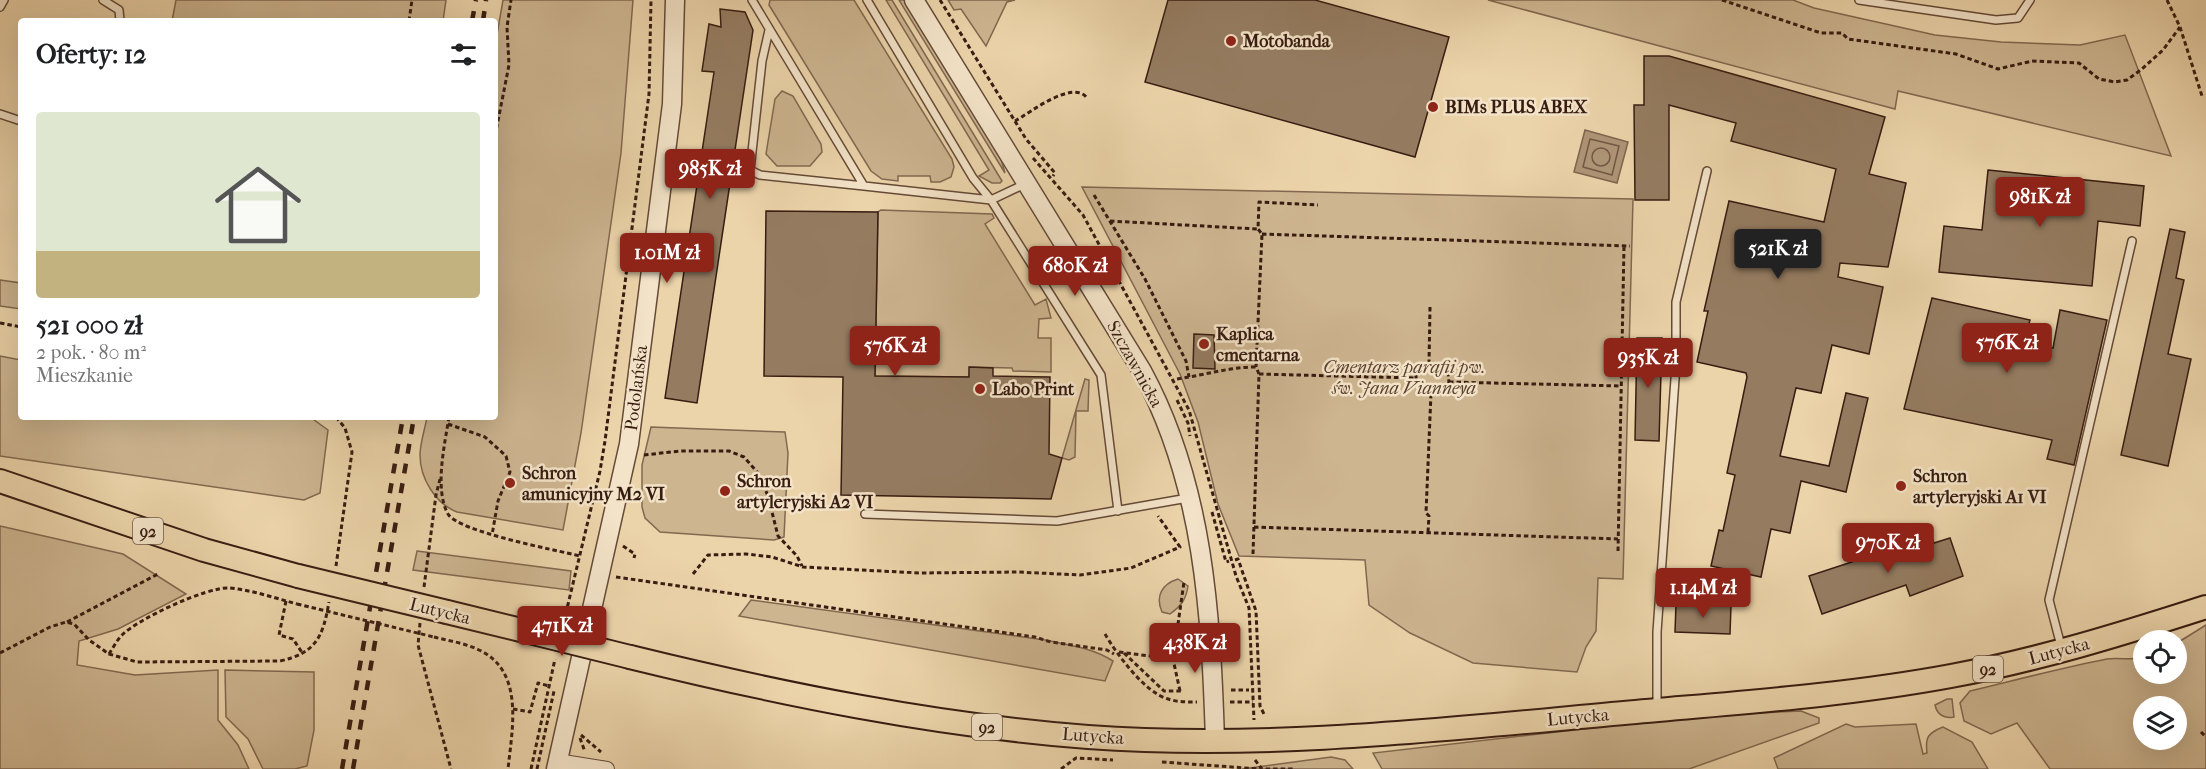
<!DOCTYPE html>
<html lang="pl">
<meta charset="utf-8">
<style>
body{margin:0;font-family:"IM FELL French Canon",serif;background:#f6f6f6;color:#202124;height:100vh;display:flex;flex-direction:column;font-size:22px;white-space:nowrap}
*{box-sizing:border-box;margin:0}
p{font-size:20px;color:#757577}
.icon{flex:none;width:33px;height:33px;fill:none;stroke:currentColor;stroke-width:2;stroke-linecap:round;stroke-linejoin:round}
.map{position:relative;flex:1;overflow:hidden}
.details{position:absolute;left:18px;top:18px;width:480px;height:402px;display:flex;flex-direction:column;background:#fff;border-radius:6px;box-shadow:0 6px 24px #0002}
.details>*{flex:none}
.fabs{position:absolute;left:2133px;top:630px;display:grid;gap:12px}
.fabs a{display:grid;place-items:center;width:54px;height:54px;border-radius:50%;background:#fff;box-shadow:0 6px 24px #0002;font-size:30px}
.price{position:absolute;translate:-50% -51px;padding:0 14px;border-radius:6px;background:#8f2418;color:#fff;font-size:20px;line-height:39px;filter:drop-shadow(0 2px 3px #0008)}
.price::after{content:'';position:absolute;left:50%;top:36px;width:18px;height:14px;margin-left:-9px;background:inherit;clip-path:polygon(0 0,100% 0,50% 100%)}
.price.active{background:#222;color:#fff}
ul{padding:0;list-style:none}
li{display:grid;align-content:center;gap:12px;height:318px;padding:0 18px}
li+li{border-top:2px solid #e0e0e0}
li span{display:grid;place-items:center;height:186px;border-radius:6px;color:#555}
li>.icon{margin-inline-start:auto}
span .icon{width:108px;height:108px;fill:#fffc;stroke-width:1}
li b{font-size:26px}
h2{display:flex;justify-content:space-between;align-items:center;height:72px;padding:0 18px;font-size:26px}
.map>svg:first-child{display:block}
</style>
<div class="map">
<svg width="2206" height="769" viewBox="0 0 2206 769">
<rect width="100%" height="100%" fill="#ecd4aa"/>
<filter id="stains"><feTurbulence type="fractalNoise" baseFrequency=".00333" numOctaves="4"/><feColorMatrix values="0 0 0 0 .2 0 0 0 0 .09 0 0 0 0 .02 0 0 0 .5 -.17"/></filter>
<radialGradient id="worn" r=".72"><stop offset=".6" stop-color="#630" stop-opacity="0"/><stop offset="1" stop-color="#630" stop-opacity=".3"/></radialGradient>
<path fill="#cdb590" stroke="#826850" stroke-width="1.5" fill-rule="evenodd" d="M176 0H446L443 21H172Z
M503 0H633L621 153 581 433 563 530 457 512C436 504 420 479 420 455 420 443 425 429 427 417H495V46Z
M770 0H854L952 159 954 167 951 177 940 182H931L930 176H898V181L882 179 871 171 769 5Z
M886 0H892L1002 181 1000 183H992L979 176 989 170Z
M899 0H905L1001 159 1005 173Z
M948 0H1015L1007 2 986 46 961 9 954 10Z
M1488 0H1793L1814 8 1935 35 2001 42 2080 45 2125 35 2171 156 1898 91 1895 109Z
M782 91 793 96 821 144 822 152 810 166H777L766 154 775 99Z
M1082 187 1633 199 1623 579 1598 578 1596 631 1586 647 1577 672 1473 663 1410 633 1369 605 1365 560 1239 556 1218 504 1198 422 1180 374Z
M881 210 992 214 994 218 985 224 1035 305 1046 299 1051 318 1039 319 1038 338H1051V372L1013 371 1012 368 970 367 969 377 875 376 878 212Z
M0 280 21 283V309L0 306Z
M0 356 21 360V417H310L328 430 320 493 304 500 0 456Z
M1085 379 1089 380 1088 411H1076L1075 457 1069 460 1062 458Z
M651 427 785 432 788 453 784 537 774 540 660 532 645 518 642 507V465Z
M0 526 123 554 186 594 118 629 79 641 77 665 135 675 218 670V720L238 745 249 769H0Z
M417 551 571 571 569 590 413 570Z
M1178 579 1188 586C1186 600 1181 606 1170 614L1162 612C1155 596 1162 584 1178 579Z
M751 600 1045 640C1069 645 1093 648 1113 661L1105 681 739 616Z
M2206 625V769H2050L2017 723 1991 734 1964 721 1960 703 1970 691C2016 680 2061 668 2107 659 2118 657 2135 661 2143 657L2144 674H2176L2177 643ZM2176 706V740H2144V706Z
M225 670 314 672V730L307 766 295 769H263L248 739 226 717Z
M1947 699H1952L1954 717C1945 719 1937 715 1935 705Z
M1801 711 1819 718V723L1689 769H1382L1373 753 1697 716Z
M1846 724 1855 727 1916 724 1923 754 1927 753C1925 737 1928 733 1943 727L1972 742 1988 769H1778L1774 758Z
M1331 757 1345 760 1353 769H1242Z"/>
<path fill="#ae9576" stroke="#7e654e" stroke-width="1.5" d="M1585 130 1628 142 1617 183 1574 172Z"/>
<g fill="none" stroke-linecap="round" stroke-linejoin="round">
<path stroke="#725844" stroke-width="1.5" d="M1590 139 1619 146 1612 175 1583 167Z
M1592 157a9 9 0 1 1 18 0a9 9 0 1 1-18 0Z"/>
</g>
<path fill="#957c61" stroke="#371c11" stroke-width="1.5" d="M1168 0H1315L1449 37 1415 157 1145 82Z
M720 9 745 12 753 30 697 403 665 398 714 72 702 71 709 24 721 27Z
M1644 56H1669L1885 117 1869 174 1906 183 1888 267 1840 263 1838 277 1883 287 1869 354 1832 345 1821 393 1796 388 1780 456 1829 466 1846 393 1868 398 1846 492 1801 481 1790 533 1771 529 1761 577 1711 566 1719 530 1723 531 1735 475 1727 473 1747 377 1746 373 1697 362 1708 311H1704L1729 201 1824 222 1836 169 1731 141 1736 123 1669 105V200H1635L1634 105H1644Z
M1988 170 2144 186 2140 226 2098 221 2092 286 1939 272 1944 226 1982 230Z
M766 211 878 212 875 376 969 377V367L993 368V376L1050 377 1049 454 1062 458 1051 499 841 495 843 377 764 376Z
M2170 229 2185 232 2176 278 2184 280 2168 354 2191 359 2168 466 2121 455Z
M1932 298 2030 320 2024 342 2053 348 2060 310 2107 320 2074 465 2047 459 2052 440 1904 409Z
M1194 334 1214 335 1215 369 1193 368Z
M1637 338H1662L1659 441 1635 440Z
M1931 536 1934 543 1950 538 1963 576 1910 596 1906 585 1822 614 1809 576Z
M1676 604 1731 606 1730 634 1675 632Z"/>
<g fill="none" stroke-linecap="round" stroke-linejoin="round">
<g stroke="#644a37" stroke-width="10">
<path id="service" d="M103 0 119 10 120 21
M752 0 864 186 991 200 1027 183
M867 0 973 178 991 200 1101 375 1118 511
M1859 0 1996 20 2018 18 2030 0
M0 7 4 0
M769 30 762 61 750 170 760 175 864 186
M0 114 21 121
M865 514 1057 521 1188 498
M2061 646 2049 600 2132 241
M1657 707V632L1676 365V302L1707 171"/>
</g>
<g stroke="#644a37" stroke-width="16">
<path id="minor" d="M557 761 607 769"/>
</g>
<g stroke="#644a37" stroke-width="21">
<path id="tertiary" d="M914 0 1142 371C1204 485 1211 614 1215 741
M556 769 629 444 672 104 675 0"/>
</g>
<g stroke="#371c11" stroke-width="26">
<path id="primary" d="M0 481 204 550 298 576
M447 612 525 631
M630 657C781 694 933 725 1088 737 1266 750 1447 729 1624 713 1733 703 1843 696 1951 676 2038 660 2122 634 2206 607"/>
</g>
<path stroke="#371c11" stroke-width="3" stroke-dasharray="4.5 3" stroke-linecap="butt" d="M940 0 1026 139 1055 173 1053 176
M1722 0 1821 33H1842L1848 39 1956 54 1998 69 2032 61 2079 63 2099 79 2115 82 2127 80 2142 69 2163 50 2180 27
M2167 0 2180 27 2202 96
M409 21 412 0
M1015 121C1031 112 1073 79 1087 98
M495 136 509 65 507 27 511 0
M1033 158 1083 215 1189 410 1236 576 1249 608 1254 720
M1094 195 1145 279 1186 361 1189 377
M1110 221 1258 229
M1262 234 1630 246
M0 323 21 327
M1423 364 1447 366 1449 382 1444 394 1424 393 1416 385V372Z
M1429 364 1430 307
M1259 374 1416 378
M1177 379C1205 375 1229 367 1256 367
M1449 382 1621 386
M1177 400 1188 423 1190 436
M336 417 345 428 352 452 336 566
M449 417C445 443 434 489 448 514 459 532 556 550 580 556
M448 424 485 437 506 456 510 472 498 501 492 535
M644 455 680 451H729L744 457 758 473 768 496 778 536 797 556 802 566
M1212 512 1226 562 1229 561
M1254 527 1618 539
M1428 532 1429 516 1426 513 1431 393
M623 546 635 554 634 558
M1618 551 1624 246
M1253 554 1259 374 1256 367 1262 234 1258 229 1259 202 1318 205
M1235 560 1238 559 1256 611 1260 706 1264 714
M693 574 708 555 746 554 772 557 803 567 919 573 1018 572 1080 575 1131 568 1180 547 1158 516
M616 577 1035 637 1051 642 1107 650 1114 654
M424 587 436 495 440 479
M286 601 279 635 293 639 303 654
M564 621 600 471 605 441 649 94 651 0
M67 622 158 574
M420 623 418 645 451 769
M1105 634C1116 653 1145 693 1168 699 1177 702 1187 702 1197 702
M434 637C449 641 465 643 479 650 525 671 512 730 508 769
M1119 652 1173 659
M0 653 50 627 66 622 74 624 89 640 109 654 137 662 280 661C316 653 323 637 329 602
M1124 653 1164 691H1182
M109 654C113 648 117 640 122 635 138 619 206 587 229 588 252 590 275 598 297 604
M1231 690H1249
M1180 691 1173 659 1184 582
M1230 702H1253
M513 709 530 712 538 683 549 686
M2201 732 2206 737
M581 735 601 752
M580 738 585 752
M1255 760 1262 769H1293
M1162 762 1260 769
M531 769 555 659
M537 769 554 691
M1061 769 1076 758 1113 760"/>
<use href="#service" stroke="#f3e3c8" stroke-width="7"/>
<use href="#minor" stroke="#f3e3c8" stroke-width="14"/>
<use href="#tertiary" stroke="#f3e3c8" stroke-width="18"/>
<use href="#primary" stroke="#ecd4aa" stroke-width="22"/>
<path stroke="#371c11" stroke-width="4.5" stroke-dasharray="10 10" stroke-linecap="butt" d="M472 21 476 0
M483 21 486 0
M342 769 403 417
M353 769 414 417"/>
<g stroke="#371c11" stroke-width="26" stroke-linecap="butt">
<path id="primary-bridge" d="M298 576 447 612
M525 631 630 657"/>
</g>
<path stroke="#371c11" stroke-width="3" stroke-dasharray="4.5 3" stroke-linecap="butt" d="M297 604 434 637"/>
<use href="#primary-bridge" stroke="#ecd4aa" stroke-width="22"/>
</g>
<g fill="#8f2418" stroke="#f3e3c8" stroke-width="2">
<circle cx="1231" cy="41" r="6"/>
<circle cx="1433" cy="107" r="6"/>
<circle cx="1204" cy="344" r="6"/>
<circle cx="980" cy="389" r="6"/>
<circle cx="510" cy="483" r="6"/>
<circle cx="1901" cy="486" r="6"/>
<circle cx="725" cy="491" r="6"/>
</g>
<g text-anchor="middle" stroke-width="5" stroke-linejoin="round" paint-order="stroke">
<g fill="#f3e3c8" stroke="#6f5848" stroke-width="1.5">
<rect x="133" y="518" width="30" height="26" rx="4.5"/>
<rect x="1973" y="656" width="30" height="26" rx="4.5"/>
<rect x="972" y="714" width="30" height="26" rx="4.5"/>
</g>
<g font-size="16" font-weight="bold" fill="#371c11">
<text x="148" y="537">92</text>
<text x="1988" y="675">92</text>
<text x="987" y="733">92</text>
</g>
<g font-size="18" font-weight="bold" fill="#371c11" stroke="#f3e3c8" text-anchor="start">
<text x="1243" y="47">Motobanda</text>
<text x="1445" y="113">BIMs PLUS ABEX</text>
<text x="1216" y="340">Kaplica<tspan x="1216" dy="21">cmentarna</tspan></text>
<text x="992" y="395">Labo Print</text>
<text x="522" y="479">Schron<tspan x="522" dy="21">amunicyjny M2 VI</tspan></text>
<text x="1913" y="482">Schron<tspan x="1913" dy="21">artyleryjski A1 VI</tspan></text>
<text x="737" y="487">Schron<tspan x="737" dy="21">artyleryjski A2 VI</tspan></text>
</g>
<g font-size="18" fill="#371c11" stroke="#f3e3c8">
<text transform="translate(1135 364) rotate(61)" y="6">Szczawnicka</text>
<text transform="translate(636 388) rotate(-83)" y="6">Podolańska</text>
<text transform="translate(440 611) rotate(14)" y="6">Lutycka</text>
<text transform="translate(2059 651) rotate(-15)" y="6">Lutycka</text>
<text transform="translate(1578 717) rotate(-5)" y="6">Lutycka</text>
<text transform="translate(1093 736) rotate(4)" y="6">Lutycka</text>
</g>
<g font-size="18" font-style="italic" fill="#5c4231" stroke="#f3e3c8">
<text x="1404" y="373">Cmentarz parafii pw.<tspan x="1404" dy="21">św. Jana Vianneya</tspan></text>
</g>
</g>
<rect width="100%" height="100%" filter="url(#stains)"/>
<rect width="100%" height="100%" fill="url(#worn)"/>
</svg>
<div class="fabs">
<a><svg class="icon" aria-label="locate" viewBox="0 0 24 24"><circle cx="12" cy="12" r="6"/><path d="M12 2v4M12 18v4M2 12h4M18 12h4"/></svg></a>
<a><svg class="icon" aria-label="layers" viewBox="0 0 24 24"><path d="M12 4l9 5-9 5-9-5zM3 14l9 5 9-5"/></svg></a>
</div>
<b class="price" style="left:710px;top:200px">985K zł</b>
<b class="price" style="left:2040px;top:228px">981K zł</b>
<b class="price active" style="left:1778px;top:280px">521K zł</b>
<b class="price" style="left:667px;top:284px">1.01M zł</b>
<b class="price" style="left:1075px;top:297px">680K zł</b>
<b class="price" style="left:2007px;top:374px">576K zł</b>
<b class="price" style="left:895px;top:377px">576K zł</b>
<b class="price" style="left:1648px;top:389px">935K zł</b>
<b class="price" style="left:1888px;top:574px">970K zł</b>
<b class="price" style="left:1703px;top:619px">1.14M zł</b>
<b class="price" style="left:562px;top:657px">471K zł</b>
<b class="price" style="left:1195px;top:674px">438K zł</b>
<section class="details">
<h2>Oferty: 12<svg class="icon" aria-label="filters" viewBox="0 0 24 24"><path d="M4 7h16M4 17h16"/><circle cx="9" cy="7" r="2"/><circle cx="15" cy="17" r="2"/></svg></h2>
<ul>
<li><span style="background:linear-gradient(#dfe7d0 75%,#c2b280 0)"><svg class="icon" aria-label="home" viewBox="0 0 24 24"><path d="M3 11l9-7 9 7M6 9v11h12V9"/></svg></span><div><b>521 000 zł</b><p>2 pok. · 80 m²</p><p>Mieszkanie</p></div></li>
</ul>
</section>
</div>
